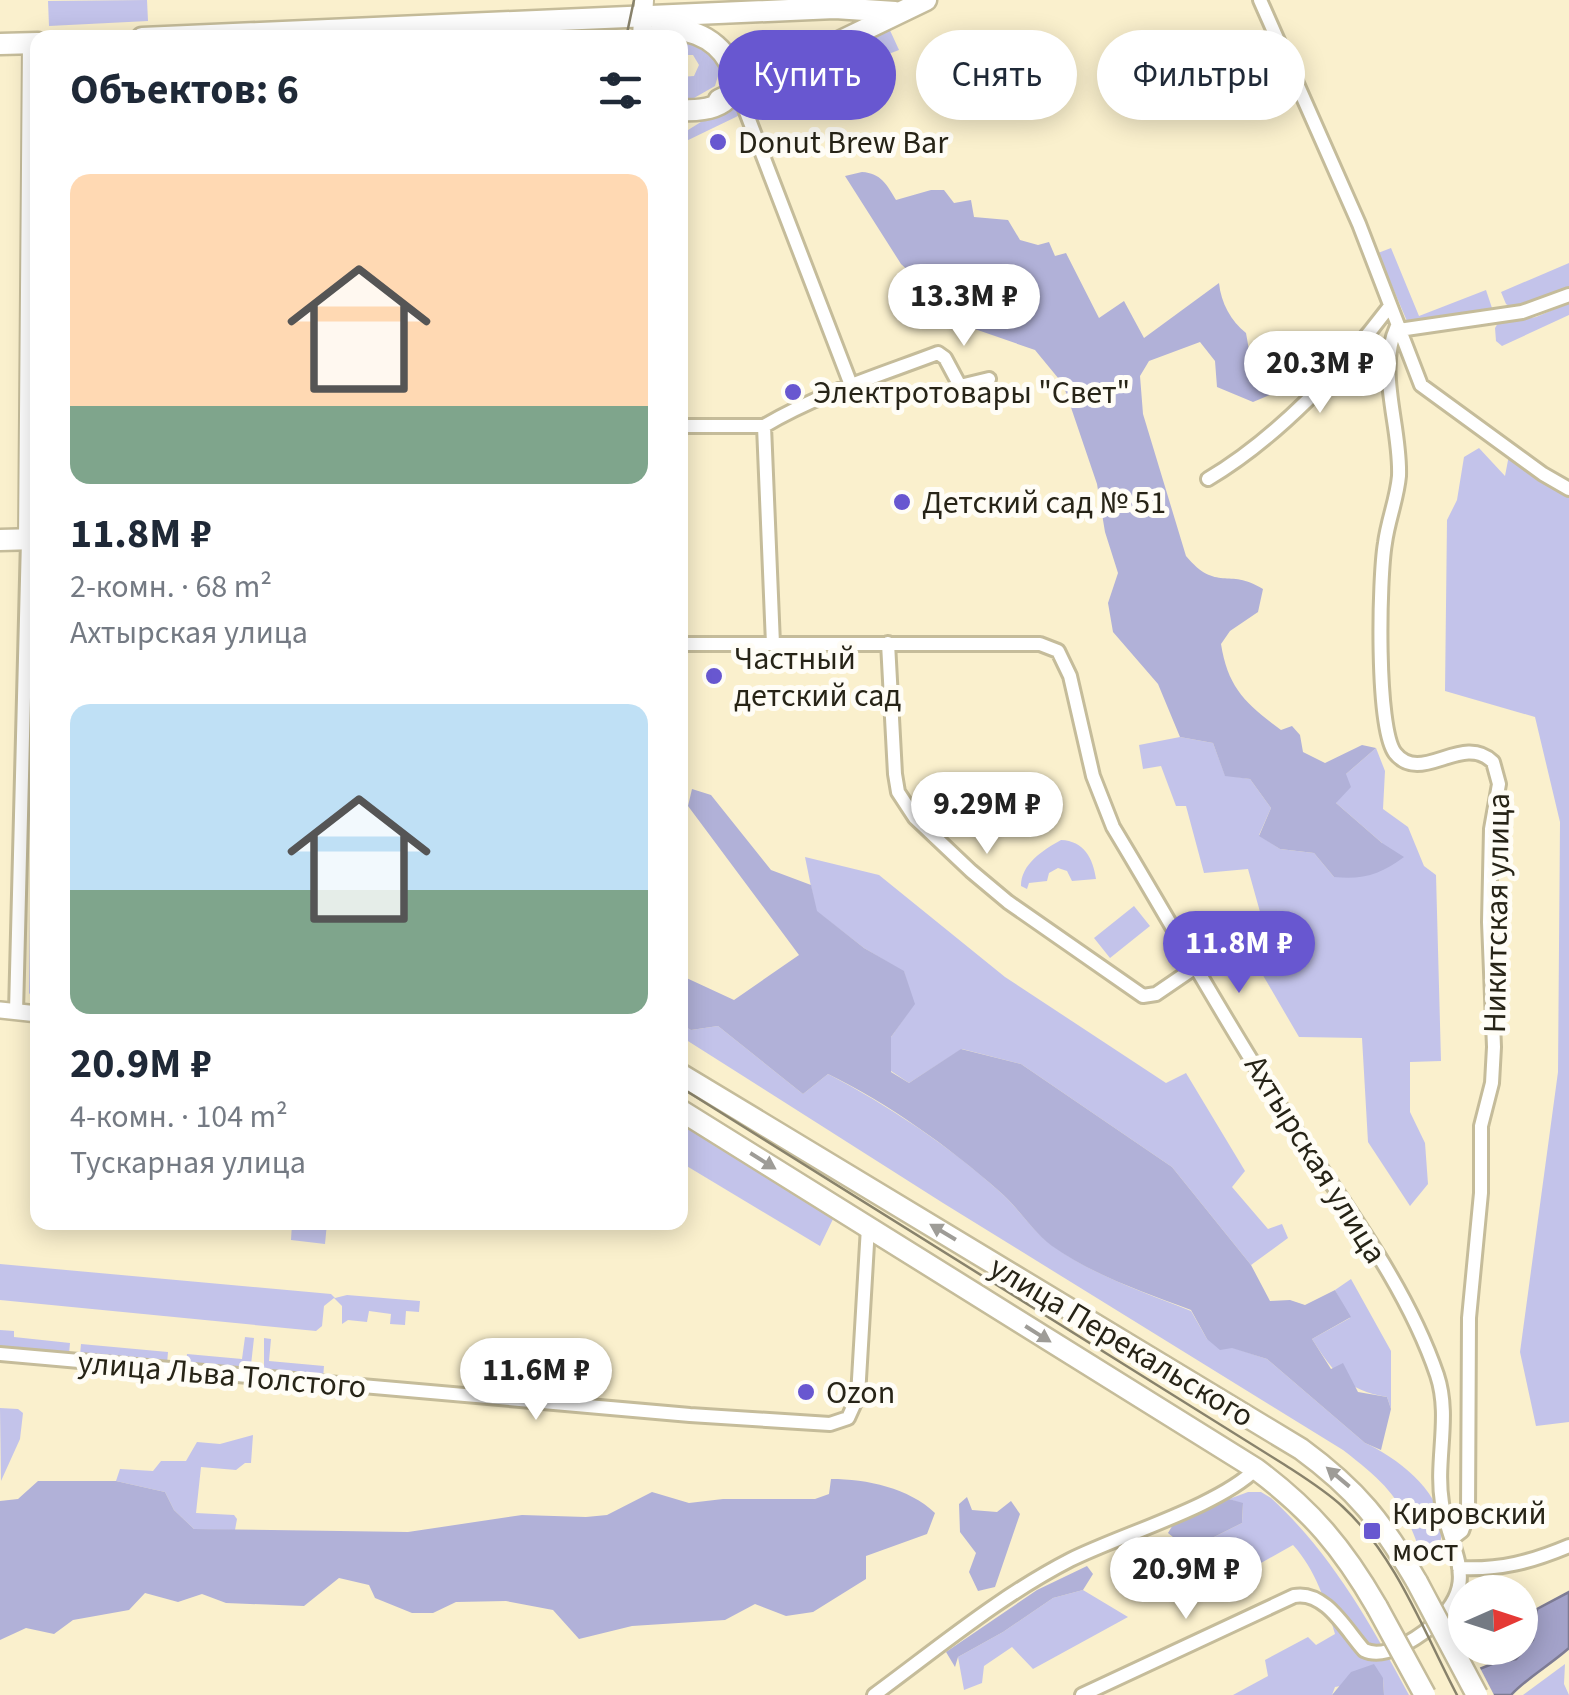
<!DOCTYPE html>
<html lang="ru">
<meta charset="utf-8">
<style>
body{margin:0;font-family:"Source Sans 3",sans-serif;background:#f6f6f7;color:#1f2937;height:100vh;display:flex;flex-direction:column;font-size:38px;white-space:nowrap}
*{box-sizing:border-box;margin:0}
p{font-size:32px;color:#747a83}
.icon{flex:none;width:55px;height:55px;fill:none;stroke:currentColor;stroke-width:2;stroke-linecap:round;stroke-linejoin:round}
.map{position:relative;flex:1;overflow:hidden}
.details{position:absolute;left:30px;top:30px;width:658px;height:1200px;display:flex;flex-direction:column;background:#fff;border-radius:20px;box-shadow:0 5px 25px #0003}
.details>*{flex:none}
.top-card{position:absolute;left:718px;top:30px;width:700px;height:90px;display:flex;gap:20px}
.needle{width:65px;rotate:87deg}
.fabs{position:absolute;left:1448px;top:1575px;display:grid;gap:20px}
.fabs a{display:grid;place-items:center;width:90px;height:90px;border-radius:50%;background:#fff;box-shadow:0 5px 25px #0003;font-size:50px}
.price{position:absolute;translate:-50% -85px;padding:0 22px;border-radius:35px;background:#fff;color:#222;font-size:32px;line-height:65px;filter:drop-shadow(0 2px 5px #0008)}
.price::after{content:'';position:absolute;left:50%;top:60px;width:30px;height:22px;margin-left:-15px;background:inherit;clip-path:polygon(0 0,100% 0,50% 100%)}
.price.active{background:#6857d0;color:#fff}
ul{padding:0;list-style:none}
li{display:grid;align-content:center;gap:20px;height:530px;padding:0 40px}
li span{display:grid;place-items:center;height:310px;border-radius:20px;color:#555}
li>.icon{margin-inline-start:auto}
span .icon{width:180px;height:180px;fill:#fffc;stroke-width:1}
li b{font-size:42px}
h2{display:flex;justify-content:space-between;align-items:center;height:120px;padding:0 40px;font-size:42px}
.chip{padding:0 35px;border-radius:45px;background:#fff;box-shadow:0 5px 25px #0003;font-size:35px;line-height:90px}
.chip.active{background:#6857d0;color:#fff}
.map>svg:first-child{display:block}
</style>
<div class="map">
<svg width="1569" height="1695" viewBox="0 0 1569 1695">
<rect width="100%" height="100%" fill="#faf0cd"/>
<path fill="#c3c3ea" d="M147 0 148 21 49 26 48 1Z
M888 26 899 50 752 106 755 92Z
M679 31 722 63 715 86 694 98H680V77L694 76 699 65 693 55H680Z
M725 107H734L740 115 680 144V135Z
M1391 248 1419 316 1486 290 1494 314 1487 321 1421 335 1412 333 1378 253Z
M1569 263V289L1514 309 1506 304 1501 292Z
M1569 303V315L1502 346 1496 341 1495 328 1498 323 1536 317Z
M1479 448 1505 476 1509 455 1569 494V1422L1536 1426 1520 1352 1558 1072 1560 822 1535 717 1445 691 1447 520 1457 500 1464 457Z
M1180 737 1213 743 1225 775 1250 779 1271 808 1259 835 1280 849 1314 853 1334 877 1382 843 1336 803 1346 774 1376 748 1385 771 1383 809 1408 827 1424 866 1436 875 1441 1061 1410 1062V1112L1425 1143 1428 1184 1410 1206 1368 1142 1362 1038 1299 1037 1233 924 1262 919 1248 869 1204 873 1186 806H1176L1161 766 1143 769 1139 745Z
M1061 840C1084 841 1093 858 1096 879L1072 881 1067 871 1058 868 1049 873 1047 881 1029 883 1027 889 1021 886C1021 864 1043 850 1061 840Z
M805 857 879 875 1005 977 1166 1083 1186 1073 1245 1171 1232 1187 1268 1229 1282 1224 1288 1238 1251 1265 1172 1167 1021 1064 962 1049 909 1083 891 1071V1037L914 1004 904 972 864 948 816 911Z
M35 882H38L37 1004 29 993 30 911Z
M1134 906 1150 926 1110 958 1094 938Z
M680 1024 691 1030 718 1026 803 1094 828 1074C889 1106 948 1145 999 1191 1018 1207 1032 1231 1053 1246 1095 1276 1143 1292 1191 1311L1207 1339 1267 1359 1365 1443C1402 1460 1457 1503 1438 1549L1420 1551C1401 1498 1387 1484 1343 1450L943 1203 680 1036Z
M680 1123 834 1217 820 1246 680 1162Z
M292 1223H327L325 1244 291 1240Z
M0 1264 331 1294 335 1298 347 1295 420 1301 419 1312 406 1311 405 1325 390 1324 391 1314 369 1311 367 1322 348 1320 342 1324V1306L334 1298 324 1306 322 1326 316 1331 0 1300Z
M1351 1279 1391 1351V1409L1387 1397C1346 1390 1334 1373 1312 1339L1350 1318 1335 1290Z
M0 1330 14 1331V1337L70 1343 69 1354 0 1347Z
M245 1337 254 1338 251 1365 246 1371 186 1365 187 1354 242 1359Z
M264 1338 271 1339 269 1361 324 1366 323 1378 264 1372Z
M81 1344 168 1352 167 1364 80 1355Z
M0 1408 18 1409 23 1413 20 1439 1 1481Z
M253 1435 251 1463H245L236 1470 201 1467 196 1513 234 1515 237 1519 235 1530 194 1529 174 1510 165 1492 116 1481 120 1469 153 1471 161 1461H186L197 1442 220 1444Z
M1248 1492H1261L1271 1498C1331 1553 1371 1624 1409 1695H1384L1383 1678 1335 1687 1332 1695H1233L1268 1676 1265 1660 1308 1637 1316 1645 1335 1634C1326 1602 1315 1569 1293 1545L1261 1563 1253 1557 1231 1568 1223 1558 1209 1567 1217 1587 1184 1607 1161 1580 1179 1542 1210 1539 1242 1523 1243 1504 1229 1499Z
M1083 1590 1128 1617 1033 1669 1012 1647 984 1666 982 1683 964 1690 958 1657 1003 1632 1053 1598Z
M1565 1664 1564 1684 1569 1695H1523Z"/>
<path fill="#b1b1d8" d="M862 172C881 173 887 185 896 200L931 190H944L954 203 971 200 974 217 1008 220 1020 240 1038 245 1049 242 1055 256 1066 253 1099 318 1124 301 1144 338 1219 283C1221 303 1231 321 1246 333L1252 367 1277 368 1291 386 1253 402 1217 387 1215 361 1200 342 1149 361 1140 376 1143 414 1186 556C1217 593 1228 567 1263 589L1258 612 1230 631 1221 644C1228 688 1246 704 1281 730L1292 726 1300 735 1303 752 1325 763 1362 745 1376 748 1346 774 1351 787 1336 803 1382 843 1404 857C1381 874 1364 880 1334 877L1314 853 1280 849 1259 836 1271 808 1250 779 1225 776 1213 743 1180 737 1158 684 1113 632 1108 603 1118 573 1105 532 1097 484 1063 384 1035 350 969 327 901 264 845 176Z
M692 789 711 795 771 870 811 885 817 911 864 948 904 971 915 1004 891 1037V1072L909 1083 961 1049 1021 1064 1172 1167 1251 1265 1270 1301 1290 1300 1305 1305 1335 1290 1351 1317 1312 1339 1331 1369 1343 1363 1358 1392 1387 1397 1391 1409 1381 1450 1365 1443 1267 1359 1232 1348 1220 1350 1207 1339 1191 1310C1143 1292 1095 1276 1052 1246 1032 1231 1018 1207 999 1191 948 1146 889 1104 828 1074L803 1094 718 1026 691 1030 680 1024V975L734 1000 799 955 688 806Z
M831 1479C867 1479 909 1488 935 1513L927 1534 866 1556V1579L813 1612 786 1616 755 1604 725 1620 632 1626 579 1639 553 1610 506 1601 456 1602 433 1613H412L375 1598 369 1585 339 1578 304 1606 226 1603 202 1594 178 1602 145 1593 129 1610 73 1620 54 1634 26 1628 0 1640V1501L18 1499 38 1481H116L165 1492 174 1510 194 1529 408 1532 522 1515 586 1517 607 1515 652 1492 689 1503 723 1499H815L829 1494Z
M967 1497 972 1510 997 1512 1011 1501 1020 1514 995 1587 978 1591 969 1572 976 1553 960 1532 959 1504Z
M1229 1499 1243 1503 1242 1523 1210 1539 1179 1542 1168 1533 1174 1523Z
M1087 1566 1093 1574 1083 1590 1053 1598 1003 1632 958 1657 955 1667 946 1652 1037 1590Z
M1374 1664 1383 1678 1384 1695H1332L1351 1672Z"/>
<path fill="#a3a2c9" stroke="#7e7c94" stroke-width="2.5" d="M1569 1592V1648C1550 1665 1528 1677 1511 1695H1427L1444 1683 1492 1664 1516 1659 1533 1640 1537 1609Z"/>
<path fill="#faf0cd" d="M1478 1664 1494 1695H1422L1442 1678Z"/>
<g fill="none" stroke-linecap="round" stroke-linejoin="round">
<g stroke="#c5bc9a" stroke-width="18">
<path id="minor" d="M1260 0 1359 224 1421 385 1543 474 1569 489
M738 91 851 385
M1397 326C1376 372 1401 426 1399 476 1397 499 1388 520 1385 543 1379 578 1376 728 1395 753 1421 786 1462 732 1493 762L1499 784 1491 829 1489 922 1494 1047 1492 1083 1481 1126V1193L1469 1318 1468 1514 1462 1531 1453 1538
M1399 330 1522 312 1569 295
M680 426H764
M1208 479C1276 439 1343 368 1390 306
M888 643 895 774 898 792 915 818 971 871 1008 902 1143 996 1156 994 1197 966
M680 644H1040L1058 651 1070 676 1093 776 1113 827C1173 926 1229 1029 1293 1126 1344 1205 1406 1284 1437 1375 1451 1417 1435 1460 1442 1503 1450 1554 1483 1582 1432 1626 1416 1639 1385 1660 1364 1650 1346 1630 1325 1590 1294 1596L1082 1695
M773 644 764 426C818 394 880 375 938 353L945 358 960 386 989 379
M16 1012 28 540
M0 1354 690 1415 830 1424 848 1418 858 1396 868 1227
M1459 1568C1500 1570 1531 1562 1569 1546
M874 1695C938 1648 1000 1596 1070 1560 1122 1534 1217 1507 1256 1469"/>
</g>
<g stroke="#c5bc9a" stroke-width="20">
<path id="tertiary" d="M0 1010 38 1014"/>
</g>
<g stroke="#c5bc9a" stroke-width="22">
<path id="secondary" d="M642 38 644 0
M28 540 32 43"/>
</g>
<g stroke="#c5bc9a" stroke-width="25">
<path id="primary" d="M142 38 835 8 895 12
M650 38C714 0 787 116 680 110
M0 44 38 43
M719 100 926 0
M0 540 38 539
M680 1074 1301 1449C1357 1490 1382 1522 1417 1582
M680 1110 1256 1469C1311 1510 1343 1548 1377 1607"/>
</g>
<use href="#minor" stroke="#fff" stroke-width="12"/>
<use href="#tertiary" stroke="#fff" stroke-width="15"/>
<use href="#secondary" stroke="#fff" stroke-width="18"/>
<use href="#primary" stroke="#fff" stroke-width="20"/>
<path stroke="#89836c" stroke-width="2.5" d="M626 38 634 0
M680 1087 1285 1465C1305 1478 1326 1491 1343 1507 1396 1556 1424 1632 1457 1695"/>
<g stroke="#c5bc9a" stroke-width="25" stroke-linecap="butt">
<path id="primary-bridge" d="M1417 1582 1477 1695
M1377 1607 1425 1695"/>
</g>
<use href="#primary-bridge" stroke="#fff" stroke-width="20"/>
</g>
<defs><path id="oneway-solid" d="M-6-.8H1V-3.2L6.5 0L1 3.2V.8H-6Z" transform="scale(2.5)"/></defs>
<g fill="#9e9c97">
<use href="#oneway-solid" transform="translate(763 1161) rotate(32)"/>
<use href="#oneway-solid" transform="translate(943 1232) rotate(-149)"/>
<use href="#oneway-solid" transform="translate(1038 1334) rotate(32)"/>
<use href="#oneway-solid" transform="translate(1338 1477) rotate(-140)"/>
</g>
<g fill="#6857d0" stroke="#fffdf6" stroke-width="4">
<circle cx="718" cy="142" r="10"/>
<circle cx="793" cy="392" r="10"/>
<circle cx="902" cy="502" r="10"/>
<circle cx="714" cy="676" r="10"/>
<circle cx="806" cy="1392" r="10"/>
<rect x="1362" y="1521" width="20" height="20" rx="5"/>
</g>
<g text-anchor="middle" stroke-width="10" stroke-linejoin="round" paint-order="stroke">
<g font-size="32" fill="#272417" stroke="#fffdf6" text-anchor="start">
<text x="738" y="153">Donut Brew Bar</text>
<text x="813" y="403">Электротовары "Свет"</text>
<text x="922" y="513">Детский сад № 51</text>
<text x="734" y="669">Частный<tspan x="734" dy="37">детский сад</tspan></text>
<text x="826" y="1403">Ozon</text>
<text x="1392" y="1524">Кировский<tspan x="1392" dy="37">мост</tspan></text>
</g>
<g font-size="32" fill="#272417" stroke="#fffdf6">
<text transform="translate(1496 913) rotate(-89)" y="11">Никитская улица</text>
<text transform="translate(1316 1159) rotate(58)" y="11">Ахтырская улица</text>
<text transform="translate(1122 1341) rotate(31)" y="11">улица Перекальского</text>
<text transform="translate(222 1374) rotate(5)" y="11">улица Льва Толстого</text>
</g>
</g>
</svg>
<div class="fabs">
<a><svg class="needle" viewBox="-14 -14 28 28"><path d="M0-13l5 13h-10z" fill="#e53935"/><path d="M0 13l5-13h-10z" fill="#747a83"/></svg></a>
</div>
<b class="price" style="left:964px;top:349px">13.3M ₽</b>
<b class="price" style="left:1320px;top:416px">20.3M ₽</b>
<b class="price" style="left:987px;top:857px">9.29M ₽</b>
<b class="price active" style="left:1239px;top:996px">11.8M ₽</b>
<b class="price" style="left:536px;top:1423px">11.6M ₽</b>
<b class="price" style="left:1186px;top:1622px">20.9M ₽</b>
<div class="top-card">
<a class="chip active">Купить</a>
<a class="chip">Снять</a>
<a class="chip">Фильтры</a>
</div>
<section class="details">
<h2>Объектов: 6<svg class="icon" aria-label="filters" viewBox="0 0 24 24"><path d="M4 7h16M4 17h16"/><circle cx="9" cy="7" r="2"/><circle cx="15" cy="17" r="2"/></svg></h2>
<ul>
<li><span style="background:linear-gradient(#ffd9b3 75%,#7fa58c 0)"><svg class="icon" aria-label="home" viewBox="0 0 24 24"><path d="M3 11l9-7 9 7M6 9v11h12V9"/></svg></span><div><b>11.8M ₽</b><p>2-комн. · 68 m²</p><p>Ахтырская улица</p></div></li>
<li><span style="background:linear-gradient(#bfe0f5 60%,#7fa58c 0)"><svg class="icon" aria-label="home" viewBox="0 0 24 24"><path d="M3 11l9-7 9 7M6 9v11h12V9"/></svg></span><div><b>20.9M ₽</b><p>4-комн. · 104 m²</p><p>Тускарная улица</p></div></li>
</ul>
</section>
</div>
